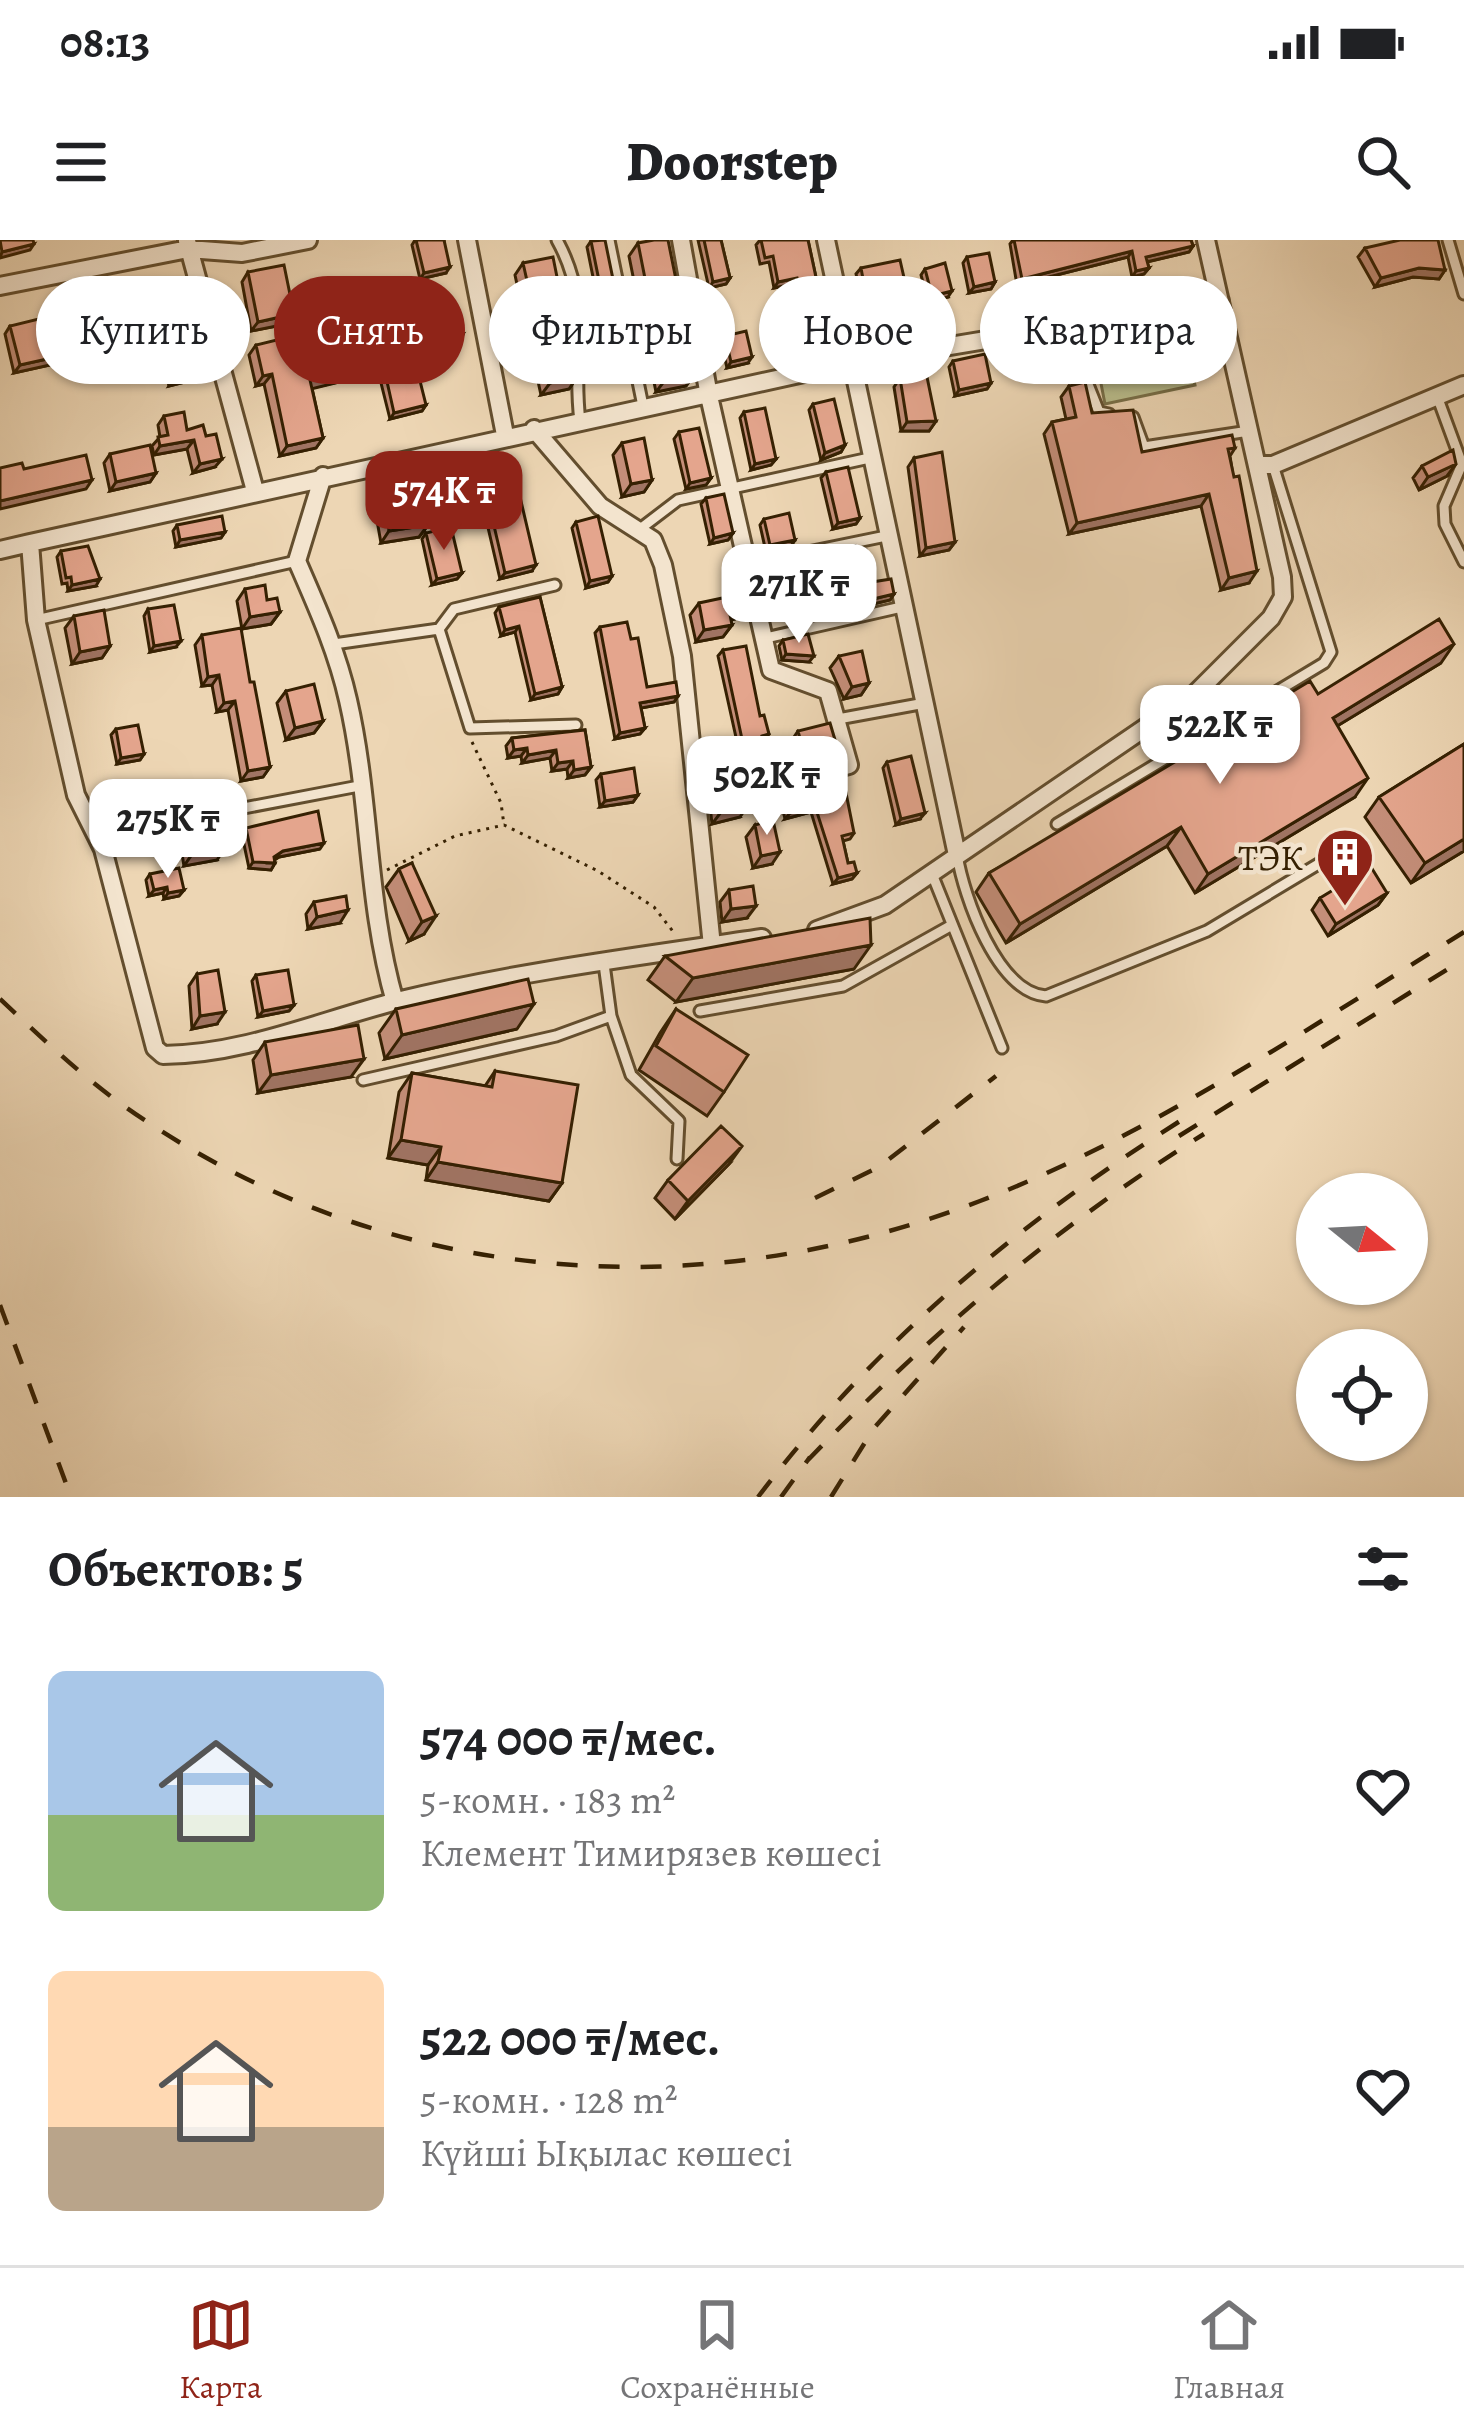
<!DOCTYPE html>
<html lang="ru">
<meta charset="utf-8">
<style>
body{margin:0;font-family:Alegreya,serif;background:#f2f2f2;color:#202124;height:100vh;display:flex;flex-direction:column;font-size:45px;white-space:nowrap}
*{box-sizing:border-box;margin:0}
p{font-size:39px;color:#757577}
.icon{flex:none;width:66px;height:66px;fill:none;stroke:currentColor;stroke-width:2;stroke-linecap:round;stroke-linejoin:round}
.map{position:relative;height:1257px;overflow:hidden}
.panel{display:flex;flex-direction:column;background:#fff;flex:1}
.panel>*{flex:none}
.hud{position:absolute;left:36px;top:36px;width:1392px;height:108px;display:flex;gap:24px}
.needle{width:78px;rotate:108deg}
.fabs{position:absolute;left:1296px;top:933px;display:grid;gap:24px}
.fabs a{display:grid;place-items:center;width:132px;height:132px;border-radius:50%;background:#fff;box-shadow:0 3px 9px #0004;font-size:60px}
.price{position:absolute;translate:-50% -102px;padding:0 27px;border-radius:24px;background:#fff;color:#222;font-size:39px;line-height:78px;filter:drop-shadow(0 3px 6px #0008)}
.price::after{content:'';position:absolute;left:50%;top:72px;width:36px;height:27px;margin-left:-18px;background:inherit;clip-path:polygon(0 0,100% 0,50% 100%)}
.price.current{background:#8f2418;color:#fff}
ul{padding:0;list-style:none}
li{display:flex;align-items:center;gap:36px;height:300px;padding:0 48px}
li span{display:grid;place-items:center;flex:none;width:336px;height:240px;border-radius:18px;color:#555}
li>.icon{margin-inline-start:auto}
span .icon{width:144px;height:144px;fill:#fffc;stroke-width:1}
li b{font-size:51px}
h2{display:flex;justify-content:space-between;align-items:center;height:144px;padding:0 48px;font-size:51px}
.chip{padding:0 42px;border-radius:54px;background:#fff;box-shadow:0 3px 9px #0004;font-size:42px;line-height:108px}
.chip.current{background:#8f2418;color:#fff}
.status{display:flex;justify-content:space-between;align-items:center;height:84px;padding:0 60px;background:#fff;direction:ltr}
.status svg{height:33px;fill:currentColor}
header{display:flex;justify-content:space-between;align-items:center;height:156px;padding:0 48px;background:#fff;font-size:54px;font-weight:800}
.tabs{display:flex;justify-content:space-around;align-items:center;height:168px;border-top:3px solid #e0e0e0;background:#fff;font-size:33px;color:#757577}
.tabs a{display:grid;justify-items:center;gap:6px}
.tabs .current{color:#8f2418}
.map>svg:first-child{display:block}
</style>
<div class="status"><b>08:13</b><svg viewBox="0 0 49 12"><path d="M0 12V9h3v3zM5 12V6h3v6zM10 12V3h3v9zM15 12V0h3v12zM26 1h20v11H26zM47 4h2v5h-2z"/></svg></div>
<header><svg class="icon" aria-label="menu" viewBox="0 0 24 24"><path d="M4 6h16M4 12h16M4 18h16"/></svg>Doorstep<svg class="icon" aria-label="search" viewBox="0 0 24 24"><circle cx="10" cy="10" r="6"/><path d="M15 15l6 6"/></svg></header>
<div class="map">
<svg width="1464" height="1257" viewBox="0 0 1464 1257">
<rect width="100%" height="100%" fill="#edd6b4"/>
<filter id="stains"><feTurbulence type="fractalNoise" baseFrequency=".00167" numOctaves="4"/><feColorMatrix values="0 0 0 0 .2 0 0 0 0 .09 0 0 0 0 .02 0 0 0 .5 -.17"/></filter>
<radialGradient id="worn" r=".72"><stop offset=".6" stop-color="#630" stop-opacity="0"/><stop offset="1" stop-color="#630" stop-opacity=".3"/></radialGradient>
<path fill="#b9bd8c" stroke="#776e47" stroke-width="3" d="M1186 99 1195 145 1105 164 1096 118Z"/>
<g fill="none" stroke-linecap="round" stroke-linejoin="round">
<g stroke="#634e2e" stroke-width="15">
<path id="service" d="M557 0C593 65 571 114 580 181
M609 0 643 166
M1448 0 1464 54
M1089 83 1087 142 1099 172 1109 174
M1437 156 1462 224 1444 266 1445 284 1464 322
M1133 177 1144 207 1249 191
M640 289 678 260 874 217
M745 325 891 295
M36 380 297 321
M439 389 454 369 555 345
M761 399 906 366
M334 404 439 389 470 488 576 485
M838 479 925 463
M228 571 359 546
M1057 584 1324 423 1331 412 1273 225
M957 615C964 657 997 752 1046 756L1207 691 1330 617
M932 634 1002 808
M604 724 611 776 631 835 679 881 677 919
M700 771 843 746 952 685
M363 840 556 796 611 776"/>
</g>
<g stroke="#634e2e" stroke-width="22">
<path id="minor" d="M467 0 505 195
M681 0 709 156 771 430 828 451 849 525 802 538
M826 0 957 615
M187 1 255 251
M0 46 188 9 242 13 308 0
M534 189 600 266 653 300 663 325 682 416 712 706
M1257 225H1273L1464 145
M323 236 297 321C317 367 337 411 348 460 371 560 366 662 395 762
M30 303 854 122 1220 61
M0 310 30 303 36 380 76 555 103 609 155 808 163 815C245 814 319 781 397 761 515 732 641 716 762 698
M817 690 885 665 1196 453 1271 378 1283 357 1282 337 1206 0"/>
</g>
<path stroke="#352002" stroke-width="3" stroke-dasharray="3 6" stroke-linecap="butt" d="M472 502 501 563 504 585
M387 630 455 596 504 585 598 631 654 667 675 694"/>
<use href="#service" stroke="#f3e4ce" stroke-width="9"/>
<use href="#minor" stroke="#f3e4ce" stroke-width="16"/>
<path stroke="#352002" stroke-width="4.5" stroke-dasharray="21 21" stroke-linecap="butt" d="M0 759C40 796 79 834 124 866 378 1046 693 1071 980 961 1147 897 1312 786 1464 692
M1179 896 1464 719
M815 958 879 927 996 836
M0 1065 71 1257
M807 1221C928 1096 1056 986 1204 894
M758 1257C877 1100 1022 980 1188 876
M781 1257 810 1217
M831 1257 874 1188 964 1087"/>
</g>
<path fill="#c48e79" stroke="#352002" stroke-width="3" d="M415 0H444L446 33 420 39 412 5Z
M698 0H721L730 38 726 44 709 48Z
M760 0H808L817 42 827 57 823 63 797 68 793 44 774 48 769 22 760 24 756 5Z
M1013 0H1191L1193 6 1189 12 1147 22 1149 28 1144 34 1132 37 1128 17 1017 45 1010 4Z
M591 1 625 98 621 104 607 107 587 7Z
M638 3 695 134 686 146 656 152 629 16Z
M1365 8 1445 30 1439 39 1413 37 1375 47 1358 17Z
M967 17 995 42 991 49 969 53 963 23Z
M523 23 577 137 569 149 541 155 515 35Z
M861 28 905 42 900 48 861 56 856 34Z
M925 29 948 57 928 62 921 35Z
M248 32 287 84 251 91 242 42Z
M164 50 205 137 169 146 161 115 166 108 157 59Z
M780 74 804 108 778 114 772 86Z
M422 76 455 106 420 114 414 89Z
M84 79 122 109 14 133 5 94 10 86 64 96 79 93 78 87Z
M725 96 748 123 727 128 721 102Z
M256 105 363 128 356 138 312 148 323 198 316 208 280 216 264 144 256 146 249 115Z
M953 121 991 143 987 149 955 156 949 127Z
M386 137 426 165 422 171 390 179 381 143Z
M900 138 936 181 929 191H901L894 147Z
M1069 146 1092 173 1142 212 1235 208 1230 216 1249 343 1221 350 1201 266 1069 294 1044 194 1052 182 1066 179 1061 157Z
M813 164 845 205 841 212 821 220 809 170Z
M744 172 776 219 771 225 751 230 740 178Z
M164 176 187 190 215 227 193 233 187 209 154 215 152 206 160 197 158 185Z
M679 192 711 238 706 245 686 249 674 199Z
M622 203 652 240 644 252 622 257 613 215Z
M110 214 156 233 150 242 110 251 104 223Z
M914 218 955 302 949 310 920 316 908 227Z
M1422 226 1447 236 1419 250 1413 238Z
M481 230 532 331 500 339 476 236Z
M826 232 860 278 856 284 833 289 821 238Z
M706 258 733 293 728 300 710 304 701 264Z
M385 263 428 285 419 297 381 303 376 275Z
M764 279 795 300 791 306 766 312 760 285Z
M576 282 612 336 608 342 586 348 572 288Z
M177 285 225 292 221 298 176 307 173 291Z
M426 293 462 333 457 339 432 345 422 299Z
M61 311 96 346 68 351 67 343 62 344 57 317Z
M856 312 872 342 894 354 890 360 840 372 831 322 835 316Z
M766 325 796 351 768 357 762 331Z
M245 349 280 372 271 384 242 389 237 361Z
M540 357 562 447 558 454 531 460 515 392 501 396 495 373 499 367Z
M699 363 743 367 735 379 731 380 732 385 723 397 696 402 690 375Z
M148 369 176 407 150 412 144 376Z
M74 376 110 406 102 418 72 424 65 388Z
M600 387 631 399 647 447 678 456 674 462 641 468 645 488 640 494 615 499 595 393Z
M202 395 250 442 270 527 263 537 241 541 228 470 217 472 212 445 202 446 195 405Z
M783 400 809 422 782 420 779 406Z
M723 410 769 494 763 501 769 527 765 533 745 538 718 416Z
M839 416 869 443 861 455 844 459 830 428Z
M1441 423 1337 486 1355 557 1195 653 1167 606 1006 703 976 652 989 633 1318 454Z
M286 451 323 481 314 493 286 500 277 463Z
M116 489 144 514 140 520 117 524 111 495Z
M585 490 591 527 585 535 568 538 567 529 552 531 550 518 522 523 521 516 508 518 506 506 512 498Z
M798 491 833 516 801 524 794 497Z
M1464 504V611L1411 643 1365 577 1379 557Z
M887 522 920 579 896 585 883 528Z
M601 534 638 555 633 562 600 567 596 540Z
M833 545 854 593 850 599 843 601 848 623 857 633 852 639 833 644 811 572 785 579 780 558 785 552Z
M125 552 179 566 174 572 126 582 121 558Z
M719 554 740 577 712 584 710 566Z
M186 578 217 620 184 626 178 590Z
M755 585 772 624 753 628 746 597Z
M246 588 320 609 279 617 274 620 275 623 271 630 249 628 242 595Z
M412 623 424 694 409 701 386 647 399 629Z
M150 634 184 650 179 656 164 659 163 653 149 656 146 640Z
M729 650 747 678 722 682 720 662Z
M1387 653 1378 665 1328 696 1312 670 1320 658Z
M314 662 340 683 308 689 306 674Z
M665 716 854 729 676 762 648 740Z
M197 734 217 784 192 789 189 746Z
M256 735 294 765 289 771 258 777 252 741Z
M396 769 517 789 385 819 379 793Z
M676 769 724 852 707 876 639 830 660 793Z
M265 802 351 837 258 853 253 820Z
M495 831 562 943 549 961 426 940 428 925 388 918 399 852 412 833 485 846Z
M729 924 675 979 655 958 668 940Z"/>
<path fill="#a07463" stroke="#352002" stroke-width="3" d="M34 4 30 10 0 18 2 12Z
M1193 6 1189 12 1142 23 1146 17Z
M1132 11 1128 17 1017 45 1022 39Z
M450 27 446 33 420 39 424 33Z
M1149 28 1144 34 1132 37 1136 31Z
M1419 28 1445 30 1439 39 1413 37 1375 47 1381 38Z
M730 38 726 44 709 48 713 42Z
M797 38 793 44 774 48 778 42Z
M905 42 900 48 861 56 865 50Z
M995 42 991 49 969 53 974 47Z
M952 51 948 57 928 62 932 56Z
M827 57 823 63 797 68 801 62Z
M294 74 287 84 251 91 258 82Z
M463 94 455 106 420 114 428 102Z
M813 96 804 108 778 114 786 101Z
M625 98 621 104 607 107 611 100Z
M128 101 122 109 14 133 20 125Z
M752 117 748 123 727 128 731 122Z
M212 128 205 137 169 146 175 137Z
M363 128 356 138 303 151 310 140Z
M272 134 264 144 256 146 263 136Z
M695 134 686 146 656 152 665 140Z
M577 137 569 149 541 155 550 143Z
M991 143 987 149 955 156 959 150Z
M426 165 422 171 390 179 394 173Z
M936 181 929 191H901L907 182Z
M323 198 316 208 280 216 287 206Z
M194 200 187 209 154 215 160 206Z
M845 205 841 212 821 220 825 213Z
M222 219 215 227 193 233 200 224Z
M776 219 771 225 751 230 755 224Z
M1456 224 1447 236 1419 250 1428 237Z
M156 233 150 242 110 251 116 242Z
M711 238 706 245 686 249 690 243Z
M92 240 86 249 0 269V261Z
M652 240 644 252 622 257 631 244Z
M1209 254 1201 266 1069 294 1077 283Z
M860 278 856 284 833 289 838 283Z
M428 285 419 297 381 303 389 291Z
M225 292 221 298 176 307 180 300Z
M733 293 728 300 710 304 714 298Z
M795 300 791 306 766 312 770 305Z
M955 302 949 310 920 316 926 308Z
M536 325 532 331 500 339 505 333Z
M1257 331 1249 343 1221 350 1229 338Z
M462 333 457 339 432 345 437 339Z
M612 336 608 342 586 348 590 341Z
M100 339 96 346 68 351 72 345Z
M800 345 796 351 768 357 772 351Z
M894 354 890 360 840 372 844 366Z
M743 367 735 379 720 382 729 370Z
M280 372 271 384 242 389 250 377Z
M732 385 723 397 696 402 704 390Z
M519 386 515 392 501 396 505 390Z
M181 401 176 407 150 412 154 406Z
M1454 404 1441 423 1319 497 1333 478Z
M110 406 102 418 72 424 80 412Z
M786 414 814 416 809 422 782 420Z
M219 435 212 445 202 446 208 437Z
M869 443 861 455 844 459 852 447Z
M562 447 558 454 531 460 535 454Z
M678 456 674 462 636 469 640 463Z
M235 461 228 470 217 472 224 463Z
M323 481 314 493 286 500 295 488Z
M645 488 640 494 615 499 620 493Z
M527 508 521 516 508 518 514 510Z
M556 510 550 518 522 523 528 515Z
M838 510 833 516 801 524 805 518Z
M144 514 140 520 117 524 121 518Z
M573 521 567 529 552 531 558 523Z
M270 527 263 537 241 541 248 531Z
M591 527 585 535 568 538 574 530Z
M769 527 765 533 745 538 749 532Z
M1368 538 1355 557 1195 653 1208 634Z
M638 555 633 562 600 567 605 561Z
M748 565 740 577 712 584 721 572Z
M179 566 174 572 126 582 130 576Z
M815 566 811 572 785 579 790 573Z
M925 573 920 579 896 585 901 579Z
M1181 587 1167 606 1006 703 1020 684Z
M1464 599V611L1411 643 1425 623Z
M324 603 320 609 279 617 270 623H275L271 630 249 628 253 622 274 617 283 611Z
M225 608 217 620 184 626 193 613Z
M780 612 772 624 753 628 761 616Z
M857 633 852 639 833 644 838 638Z
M167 647 163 653 149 656 154 650Z
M184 650 179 656 164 659 168 653Z
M1387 653 1378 665 1328 696 1336 684Z
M756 666 747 678 722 682 731 669Z
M348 670 340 683 308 689 317 677Z
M436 676 424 694 409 701 422 682Z
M871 705 854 729 676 762 693 738Z
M534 764 517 789 385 819 402 795Z
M294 765 289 771 258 777 263 771Z
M225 772 217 784 192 789 200 776Z
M364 819 351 837 258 853 271 835Z
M401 900 441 907 428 925 388 918Z
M742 906 729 924 675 979 688 961Z
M438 922 562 943 549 961 426 940Z"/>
<path fill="#e4a58d" stroke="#352002" stroke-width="3" d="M0 0H33L34 4 2 12Z
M416 0H444L450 27 424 33Z
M605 0 625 98 611 100 591 1Z
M654 0H668L695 134 665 140 638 3Z
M704 0H721L730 38 713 42Z
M761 0H808L817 42 824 41 827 57 801 62 797 38 778 42 773 16 765 18Z
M1014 0H1191L1193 6 1146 17 1149 28 1136 31 1132 11 1022 39Z
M1400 0H1438L1445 30 1419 28 1381 38 1365 8Z
M989 13 995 42 974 47 967 17Z
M553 17 577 137 550 143 523 23Z
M900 20 905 42 865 50 861 28Z
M945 23 952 51 932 56 925 29Z
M284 25 294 74 258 82 248 32Z
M191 45 212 128 175 137 168 105 173 104 164 50Z
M121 64 128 101 20 125 10 86 59 74 64 96 86 91 84 79Z
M457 68 463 94 428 102 422 76Z
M807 68 813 96 786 101 780 74Z
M746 91 752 117 731 122 725 96Z
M297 95 301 115 357 102 363 128 310 140 323 198 287 206 272 134 263 136 256 105Z
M985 114 991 143 959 150 953 121Z
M417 129 426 165 394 173 386 137Z
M926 132 936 181 907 182 900 138Z
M1085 142 1092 173 1133 170 1142 212 1232 195 1235 208 1228 209 1234 237 1239 236 1257 331 1229 338 1209 254 1077 283 1052 182 1076 177 1069 146Z
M834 159 845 205 825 213 813 164Z
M765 168 776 219 755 224 744 172Z
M184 172 187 190 203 185 206 196 216 194 222 219 200 224 194 200 160 206 158 197 168 195 164 176Z
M699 188 711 238 690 243 679 192Z
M644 198 652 240 631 244 622 203Z
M150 205 156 233 116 242 110 214Z
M1453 210 1456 224 1428 237 1422 226Z
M942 212 955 302 926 308 914 218Z
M86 215 92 240 0 261V228L22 223 24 229Z
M512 223 536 325 505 333 481 230Z
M848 227 860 278 838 283 826 232Z
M724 254 733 293 714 298 706 258Z
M423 256 428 285 389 291 385 263Z
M789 273 795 300 770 305 764 279Z
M222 276 225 292 180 300 177 285Z
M598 276 612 336 590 341 576 282Z
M451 287 462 333 437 339 426 293Z
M88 306 100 339 72 345 71 337 66 338 61 311Z
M855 306 856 312 866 310 872 342 891 339 894 354 844 366 835 316Z
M794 319 800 345 772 351 766 325Z
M265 345 267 360 277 358 280 372 250 377 245 349Z
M741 354 743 367 729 370 732 385 704 390 699 363Z
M540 357 562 447 535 454 519 386 505 390 499 367Z
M174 365 181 401 154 406 148 369Z
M104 370 110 406 80 412 74 376Z
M1439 379 1454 404 1333 478 1368 538 1208 634 1181 587 1020 684 989 633 1310 441 1318 454Z
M627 382 631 399 638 398 647 447 676 442 678 456 640 463 645 488 620 493 600 387Z
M241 388 250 442H254L270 527 248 531 235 461 224 463 219 435 208 437 202 395Z
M808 394 814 416 786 414 783 400Z
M746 406 760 476 764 475 769 494 762 496 769 527 749 532 723 410Z
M862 411 869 443 852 447 839 416Z
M314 444 323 481 295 488 286 451Z
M830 483 838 510 805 518 798 491Z
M138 485 144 514 121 518 116 489Z
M585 490 591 527 574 530 573 521 558 523 556 510 528 515 527 508 514 510 512 498Z
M1464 504V599L1425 623 1379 557Z
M911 516 925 573 901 579 887 522Z
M634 528 638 555 605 561 601 534Z
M832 538 833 545 844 543 854 593 842 596 848 623 854 622 857 633 838 638 815 566 790 573 785 552Z
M174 541 179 566 130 576 125 552Z
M744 548 748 565 721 572 719 554Z
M318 571 324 603 283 611 274 617 275 623 253 622 246 588Z
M219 572 225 608 193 613 186 578Z
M773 580 780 612 761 616 755 585Z
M412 623 436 676 422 682 399 629Z
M1371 627 1387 653 1336 684 1320 658Z
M179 628 184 650 168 653 167 647 154 650 150 634Z
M753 646 756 666 731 669 729 650Z
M346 656 348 670 317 677 314 662Z
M870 678 871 705 693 738 665 716Z
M218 730 225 772 200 776 197 734Z
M288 730 294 765 263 771 256 735Z
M528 739 534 764 402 795 396 769Z
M676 769 748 815 724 852 656 806Z
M358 785 364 819 271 835 265 802Z
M495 831 578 845 562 943 438 922 441 907 401 900 412 833 492 847Z
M721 886 742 906 688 961 668 940Z"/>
<defs>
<g id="building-pin" transform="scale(3)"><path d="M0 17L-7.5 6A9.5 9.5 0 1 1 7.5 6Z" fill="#8f2418" stroke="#f3e4ce"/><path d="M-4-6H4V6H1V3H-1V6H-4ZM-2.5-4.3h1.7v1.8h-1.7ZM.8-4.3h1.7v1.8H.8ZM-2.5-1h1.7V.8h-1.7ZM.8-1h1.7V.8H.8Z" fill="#fff"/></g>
</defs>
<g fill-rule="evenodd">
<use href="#building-pin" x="1345" y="617"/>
</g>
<g text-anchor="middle" stroke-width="9" stroke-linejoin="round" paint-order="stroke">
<g font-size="36" fill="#352002" stroke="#f3e4ce" text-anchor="end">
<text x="1303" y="630">ТЭК</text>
</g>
</g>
<rect width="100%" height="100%" filter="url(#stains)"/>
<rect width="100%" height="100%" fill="url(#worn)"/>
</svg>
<div class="fabs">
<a><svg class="needle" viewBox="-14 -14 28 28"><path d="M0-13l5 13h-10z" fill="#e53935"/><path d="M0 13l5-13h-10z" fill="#757577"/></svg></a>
<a><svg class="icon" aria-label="locate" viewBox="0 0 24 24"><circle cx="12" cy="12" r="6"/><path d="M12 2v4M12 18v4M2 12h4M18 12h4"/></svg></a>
</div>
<b class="price current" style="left:444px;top:313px">574K ₸</b>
<b class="price" style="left:799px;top:406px">271K ₸</b>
<b class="price" style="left:1220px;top:547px">522K ₸</b>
<b class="price" style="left:767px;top:598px">502K ₸</b>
<b class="price" style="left:168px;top:641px">275K ₸</b>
<div class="hud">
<a class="chip">Купить</a>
<a class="chip current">Снять</a>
<a class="chip">Фильтры</a>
<a class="chip">Новое</a>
<a class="chip">Квартира</a>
</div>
</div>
<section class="panel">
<h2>Объектов: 5<svg class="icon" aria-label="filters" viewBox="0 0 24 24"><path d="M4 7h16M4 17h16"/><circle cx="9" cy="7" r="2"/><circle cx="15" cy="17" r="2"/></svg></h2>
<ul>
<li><span style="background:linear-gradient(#a9c7e8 60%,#8fb573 0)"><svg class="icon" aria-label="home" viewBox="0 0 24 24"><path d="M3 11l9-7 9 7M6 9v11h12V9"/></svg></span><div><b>574 000 ₸/мес.</b><p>5-комн. · 183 m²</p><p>Клемент Тимирязев көшесі</p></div><svg class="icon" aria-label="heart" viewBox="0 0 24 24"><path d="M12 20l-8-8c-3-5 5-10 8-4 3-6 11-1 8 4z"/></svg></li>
<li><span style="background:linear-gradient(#ffd9b3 65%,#b9a48a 0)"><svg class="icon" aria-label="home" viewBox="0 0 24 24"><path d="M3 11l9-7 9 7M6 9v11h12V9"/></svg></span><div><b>522 000 ₸/мес.</b><p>5-комн. · 128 m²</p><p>Күйші Ықылас көшесі</p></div><svg class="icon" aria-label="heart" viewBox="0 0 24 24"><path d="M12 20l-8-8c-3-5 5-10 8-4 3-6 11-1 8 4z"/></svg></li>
</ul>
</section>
<nav class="tabs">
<a class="current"><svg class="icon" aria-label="map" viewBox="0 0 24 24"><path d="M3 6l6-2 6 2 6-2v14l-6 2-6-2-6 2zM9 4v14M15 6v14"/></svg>Карта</a>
<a><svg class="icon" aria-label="saved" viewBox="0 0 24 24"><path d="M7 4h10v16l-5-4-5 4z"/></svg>Сохранённые</a>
<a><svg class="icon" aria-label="home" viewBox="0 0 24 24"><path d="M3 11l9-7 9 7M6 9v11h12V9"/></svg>Главная</a>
</nav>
